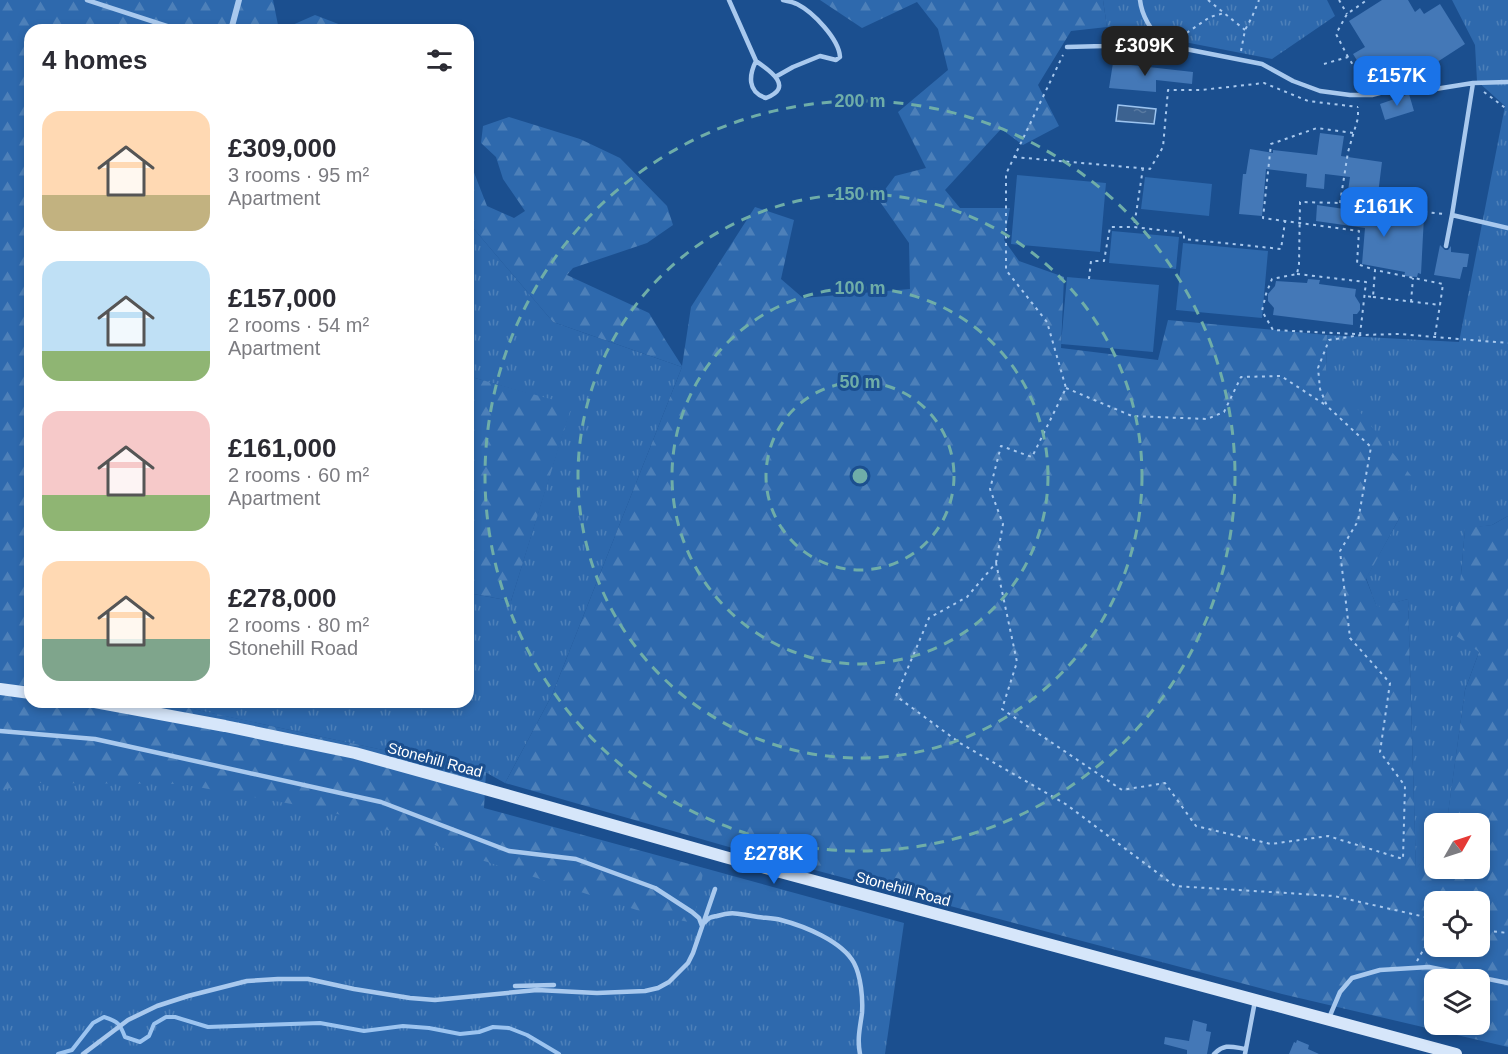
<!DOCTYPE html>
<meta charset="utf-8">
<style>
body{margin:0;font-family:Helvetica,sans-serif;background:#f2f2f3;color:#2b2b33;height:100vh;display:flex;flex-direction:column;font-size:22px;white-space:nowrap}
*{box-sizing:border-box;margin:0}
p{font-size:20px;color:#7c7c81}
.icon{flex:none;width:33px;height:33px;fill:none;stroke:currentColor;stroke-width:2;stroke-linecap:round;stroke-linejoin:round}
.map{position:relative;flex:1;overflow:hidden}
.side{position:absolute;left:24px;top:24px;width:450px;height:684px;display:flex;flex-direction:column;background:#fff;border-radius:18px;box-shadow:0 3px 9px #0003}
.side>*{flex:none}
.needle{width:39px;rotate:51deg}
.fabs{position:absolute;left:1424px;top:813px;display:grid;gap:12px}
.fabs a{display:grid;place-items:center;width:66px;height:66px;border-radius:12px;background:#fff;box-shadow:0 3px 9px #0003;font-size:30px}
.price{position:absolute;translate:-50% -51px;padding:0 14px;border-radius:12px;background:#1a73e8;color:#fff;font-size:20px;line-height:39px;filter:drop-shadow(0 2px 3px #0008)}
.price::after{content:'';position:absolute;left:50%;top:36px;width:18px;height:14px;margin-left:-9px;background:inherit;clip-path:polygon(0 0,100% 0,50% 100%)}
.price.active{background:#222;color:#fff}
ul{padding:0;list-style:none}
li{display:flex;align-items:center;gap:18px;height:150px;padding:0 18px}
li span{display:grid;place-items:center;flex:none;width:168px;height:120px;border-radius:18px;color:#555}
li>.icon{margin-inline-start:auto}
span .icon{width:72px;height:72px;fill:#fffc;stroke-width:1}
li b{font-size:26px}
h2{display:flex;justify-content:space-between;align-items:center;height:72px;padding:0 18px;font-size:26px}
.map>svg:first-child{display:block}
</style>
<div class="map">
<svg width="1508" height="1054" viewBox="0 0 1508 1054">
<defs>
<pattern id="grass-tufts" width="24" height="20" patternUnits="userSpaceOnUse" patternTransform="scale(1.5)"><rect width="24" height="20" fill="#2e69ad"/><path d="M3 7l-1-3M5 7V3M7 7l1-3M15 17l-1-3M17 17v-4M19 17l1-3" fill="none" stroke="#4d80b9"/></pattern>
<pattern id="forest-firs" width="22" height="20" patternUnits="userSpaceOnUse" patternTransform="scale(1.5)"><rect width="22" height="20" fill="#2e69ad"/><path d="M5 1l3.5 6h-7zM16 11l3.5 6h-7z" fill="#4d80b9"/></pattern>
<pattern id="water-ripples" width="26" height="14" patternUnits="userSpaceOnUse" patternTransform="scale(1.5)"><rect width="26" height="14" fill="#3c6290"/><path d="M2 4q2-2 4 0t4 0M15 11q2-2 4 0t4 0" fill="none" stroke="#597aa1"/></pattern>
</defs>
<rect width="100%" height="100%" fill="#1b4f8f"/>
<path fill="url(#grass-tufts)" d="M1103 0H1327L1335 16 1272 59 1107 27Z
M1452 0H1508V516L1492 525 1465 529 1461 575 1479 652 1465 690 1448 814 1442 823 1434 824V839L1416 871 1408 599 1377 608 1366 578 1400 517 1326 370 1327 335 1459 342 1505 106 1477 81 1475 45Z
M468 222 553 322 682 367 552 695 505 783 485 772 160 702H468V593L511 601 571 406 468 376Z
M0 716 682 877 704 868 904 923 885 1054H0Z"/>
<path fill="url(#forest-firs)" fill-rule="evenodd" d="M0 0H273L279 30H30V702H160L486 772 484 808 704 868 693 923 643 912 325 810 181 784 40 783 0 790Z
M820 0H1103L1107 27 1071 31 1038 85 1059 126 1023 145 1001 129 945 190 960 208H1010L1004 240 1019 261 1064 277 1061 348 1158 360 1168 320 1327 335 1326 370 1413 478 1400 517 1366 579 1377 607 1408 599 1416 870 1434 839V868H1479V824L1442 823 1448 813 1465 690 1479 652 1452 633 1461 575 1465 528 1492 525 1508 516V1047L1282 994 743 851 505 783 552 695 682 367 553 322 468 222V157L487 206 514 218 525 211 503 179 496 157 481 143 483 126 509 117 580 139 620 158 667 206 673 225 647 243 573 268 567 275 649 313 666 341 682 366 691 307 755 207 794 220 781 279 803 298 910 289 909 243 878 199 895 176 926 168 898 112 948 70 938 29 917 2 862 28ZM1434 902H1479V946H1434ZM1434 980H1479V1024H1434Z
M315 15 354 30H281Z
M468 376 572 405 511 601 468 593Z"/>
<path fill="#2e69ad" d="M1017 175 1106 183 1100 252 1011 244Z
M1145 177 1212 184 1209 216 1141 209Z
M1112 231 1179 237 1176 269 1109 263Z
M1183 243 1268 251 1262 318 1176 310Z
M1067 277 1159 285 1153 352 1061 344Z"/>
<path fill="url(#water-ripples)" stroke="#9cc4f0" stroke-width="1.5" d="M1118 105 1156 109 1154 124 1116 121Z"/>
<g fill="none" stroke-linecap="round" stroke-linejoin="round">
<path stroke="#9cc4f0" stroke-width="4" d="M58 1054 72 1050 93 1023 104 1017C118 1021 120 1024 125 1037L140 1042 149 1036 154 1024 166 1017H175L208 1027 320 1023 364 1031 403 1026 429 1028 460 1034 479 1032 493 1027 509 1028 527 1035 559 1054"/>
</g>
<path fill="#4478b7" d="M1382 0H1408L1415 12 1420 8 1424 14 1440 4 1465 44 1411 79 1407 72 1387 86 1380 78 1371 83 1353 54 1365 47 1349 21Z
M1113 63 1193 72 1192 84 1156 80V92L1109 88Z
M1409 94 1414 111 1385 120 1380 104Z
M1320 133 1344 136 1341 156 1382 162 1378 194 1348 191 1350 177 1325 174 1324 189 1306 187 1307 174 1266 169 1262 216 1239 214 1243 174H1246L1250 149 1273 153V150L1317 155Z
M1317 205 1406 218V214L1424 216 1421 274 1418 273 1417 277 1404 276 1405 272 1362 264 1365 228 1316 221Z
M1440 245 1445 250H1448L1451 246V252L1469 254 1467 267H1463L1460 279 1434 275Z
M1308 279 1320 280 1319 284 1356 289 1355 296 1360 304V310L1357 314H1353V325L1273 315 1274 308 1268 301V294L1275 286 1276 281 1307 283Z
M1193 1020 1207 1024 1206 1031 1211 1032 1207 1054H1187V1050L1164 1044 1165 1037 1189 1041Z
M1297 1040 1309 1045 1308 1049 1319 1054H1289L1294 1042 1296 1043Z"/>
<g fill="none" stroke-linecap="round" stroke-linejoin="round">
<path stroke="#a9c9ee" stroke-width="2" stroke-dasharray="3 4.5" stroke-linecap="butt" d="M1208 0 1245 30
M1339 0 1347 14
M1173 37 1175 35 1185 34 1210 17 1224 13
M1241 51 1245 30 1252 17 1259 0
M1348 57 1336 34 1347 14 1367 0
M1324 64 1348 57 1367 87
M1484 92 1508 110
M1353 133 1317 128 1271 144 1263 218 1359 231 1357 264 1375 270 1373 297 1365 296
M1014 157 1150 169 1163 147 1168 90H1201L1264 83 1308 101 1358 107
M1143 168 1134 227 1184 233V239L1281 249 1285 222
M1340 203 1348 152 1358 118V107
M1297 274 1366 282 1360 335
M1089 279 1091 261H1104L1110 227H1134
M1373 297 1440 305 1443 284 1375 270
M1411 302 1413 278
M1355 334 1273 330 1262 311 1266 294 1272 279 1297 274 1299 264 1300 202 1340 203 1444 214
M1435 335 1440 305
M1066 388 1132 416 1207 419 1224 412 1241 377 1281 376 1327 406
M996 563 1003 524 990 489 1001 446 1032 457 1066 388 1047 322 1006 270V174L1063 55
M1434 919 1334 896 1175 886 1067 805 960 743 896 696 929 618 967 597 996 563 1017 662 1002 709 1122 790 1165 783 1196 826 1271 844 1328 836 1403 859 1405 786 1380 752 1390 683 1350 638 1340 551 1358 521 1371 447 1327 406 1320 389 1318 368 1329 340 1361 335 1399 334 1508 343
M1479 930 1508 933
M1417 961 1434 931"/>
<path stroke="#a9c9ee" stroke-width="4.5" d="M87 0 179 30
M729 0 756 61
M1140 0C1142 18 1152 32 1165 45L1262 64 1293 81 1320 91 1350 95H1372L1406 86 1423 91 1473 83 1508 82
M1067 47 1104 46 1122 42 1165 45
M756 61C769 70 795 87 766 98 747 92 749 75 756 61Z
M777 76 793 67 820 56 836 60 840 57C839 39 813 12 797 4 793 2 787 1 783 0
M1473 83 1452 215 1508 228
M1446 246 1452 215
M0 731 95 739 381 802 509 851 576 859 655 888 692 912 699 918 702 926
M705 922C709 917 712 917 717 916 735 910 740 915 758 917 765 918 773 918 781 920 804 926 842 941 854 963 861 976 863 999 862 1013 860 1028 857 1039 860 1054
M515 986 554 985
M1329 1018 1340 992 1352 978 1380 970 1429 967 1508 983
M83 1054 128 1020 157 1006 188 996 247 981 278 979H308L354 989 410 998 435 1000 537 990 597 993 645 991 658 988 669 982 688 963 693 953 715 889
M1214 1054C1225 1043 1232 1047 1246 1049
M1245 1054 1255 1001"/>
<path stroke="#a9c9ee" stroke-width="6" d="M231 30 239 0"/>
<path stroke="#d6e6fa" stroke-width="12" d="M0 689 30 693
M95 702 225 726 355 753 492 791 725 857 1456 1054"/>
</g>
<g fill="none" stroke="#6fada8" stroke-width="3" stroke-dasharray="10 8">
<circle cx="860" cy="476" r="94"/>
<circle cx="860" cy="476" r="188"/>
<circle cx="860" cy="476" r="282"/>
<circle cx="860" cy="476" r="375"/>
</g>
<g text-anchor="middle" stroke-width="6" stroke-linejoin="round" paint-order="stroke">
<g font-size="15" fill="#fff" stroke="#1b4f8f">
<text transform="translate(435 760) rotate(15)" y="5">Stonehill Road</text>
<text transform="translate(903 889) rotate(15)" y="5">Stonehill Road</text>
</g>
</g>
<circle cx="860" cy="476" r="9" fill="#6fada8" stroke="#1b4f8f" stroke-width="3"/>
<g font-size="18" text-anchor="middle" font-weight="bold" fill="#6fada8" stroke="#1b4f8f" stroke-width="6" stroke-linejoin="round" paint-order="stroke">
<text x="860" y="107">200 m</text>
<text x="860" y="200">150 m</text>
<text x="860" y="294">100 m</text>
<text x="860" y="388">50 m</text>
</g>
</svg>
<div class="fabs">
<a><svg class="needle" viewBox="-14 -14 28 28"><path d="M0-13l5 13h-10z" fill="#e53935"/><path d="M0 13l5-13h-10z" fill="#7c7c81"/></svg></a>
<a><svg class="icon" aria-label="locate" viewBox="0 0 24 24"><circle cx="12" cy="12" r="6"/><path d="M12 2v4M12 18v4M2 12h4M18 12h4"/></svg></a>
<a><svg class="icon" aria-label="layers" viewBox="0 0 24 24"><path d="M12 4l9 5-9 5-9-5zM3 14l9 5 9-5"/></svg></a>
</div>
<b class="price active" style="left:1145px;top:77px">£309K</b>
<b class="price" style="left:1397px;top:107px">£157K</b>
<b class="price" style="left:1384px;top:238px">£161K</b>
<b class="price" style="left:774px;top:885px">£278K</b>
<section class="side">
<h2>4 homes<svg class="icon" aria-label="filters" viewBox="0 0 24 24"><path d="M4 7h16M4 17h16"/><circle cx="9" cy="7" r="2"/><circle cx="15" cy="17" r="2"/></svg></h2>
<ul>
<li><span style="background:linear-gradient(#ffd9b3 70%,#c2b280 0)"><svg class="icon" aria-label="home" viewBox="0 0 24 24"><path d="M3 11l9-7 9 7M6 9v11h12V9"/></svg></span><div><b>£309,000</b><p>3 rooms · 95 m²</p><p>Apartment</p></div></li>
<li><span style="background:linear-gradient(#bfe0f5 75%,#8fb573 0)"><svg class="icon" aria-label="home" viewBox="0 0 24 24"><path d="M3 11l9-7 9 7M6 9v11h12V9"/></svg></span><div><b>£157,000</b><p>2 rooms · 54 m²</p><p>Apartment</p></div></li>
<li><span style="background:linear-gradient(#f6c9c9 70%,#8fb573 0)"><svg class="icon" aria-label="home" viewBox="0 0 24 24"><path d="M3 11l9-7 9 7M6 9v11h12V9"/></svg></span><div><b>£161,000</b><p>2 rooms · 60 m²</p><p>Apartment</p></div></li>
<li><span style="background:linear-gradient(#ffd9b3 65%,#7fa58c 0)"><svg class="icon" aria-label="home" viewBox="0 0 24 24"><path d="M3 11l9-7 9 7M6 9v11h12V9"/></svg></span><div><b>£278,000</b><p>2 rooms · 80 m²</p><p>Stonehill Road</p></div></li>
</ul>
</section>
</div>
